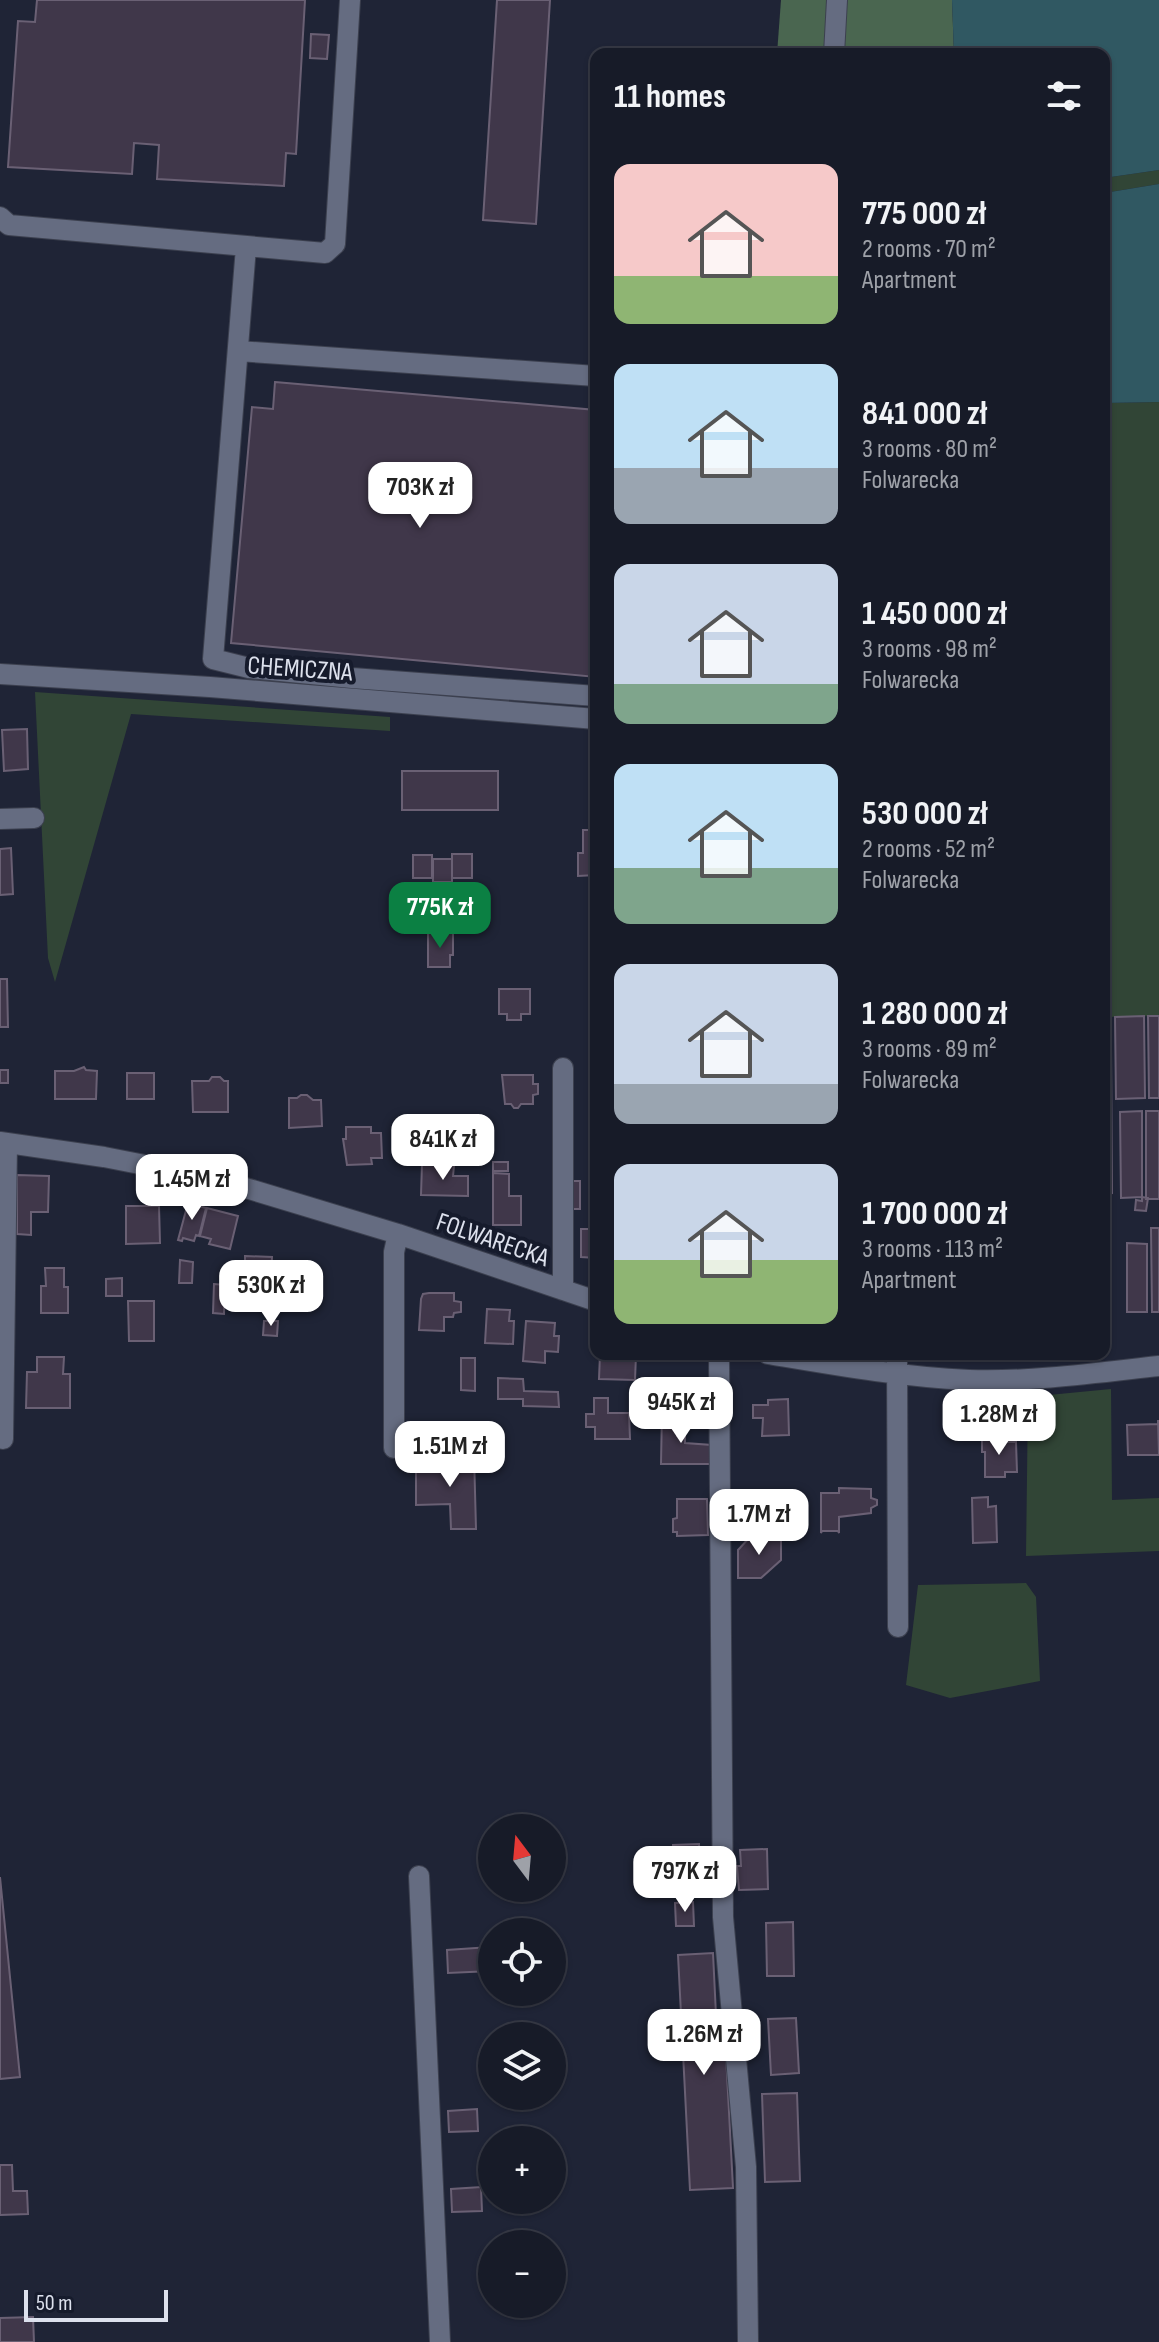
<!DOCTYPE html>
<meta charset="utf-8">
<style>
body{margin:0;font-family:"Sofia Sans Condensed",sans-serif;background:#242834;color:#f1f3f6;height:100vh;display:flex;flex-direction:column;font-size:30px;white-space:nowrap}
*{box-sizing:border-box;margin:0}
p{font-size:26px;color:#9ea1a8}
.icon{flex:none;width:44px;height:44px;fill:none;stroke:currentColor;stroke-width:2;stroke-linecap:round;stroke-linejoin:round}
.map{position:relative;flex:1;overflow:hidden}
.drawer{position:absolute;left:590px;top:48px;width:520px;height:1312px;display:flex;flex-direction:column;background:#171b28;border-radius:16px;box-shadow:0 2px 6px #0004,0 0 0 2px #363945}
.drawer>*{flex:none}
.needle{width:52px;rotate:344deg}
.fabs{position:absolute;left:478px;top:1814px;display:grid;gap:16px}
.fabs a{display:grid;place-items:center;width:88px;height:88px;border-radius:50%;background:#171b28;box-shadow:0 2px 6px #0004,0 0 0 2px #363945;font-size:40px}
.scale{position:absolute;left:24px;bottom:20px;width:144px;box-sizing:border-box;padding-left:8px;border:4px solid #dde1ed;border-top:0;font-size:22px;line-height:28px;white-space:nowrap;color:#dde1ed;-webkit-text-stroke:6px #161b2c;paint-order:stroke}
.price{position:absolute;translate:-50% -68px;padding:0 18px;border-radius:16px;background:#fff;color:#222;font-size:26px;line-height:52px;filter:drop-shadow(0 2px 4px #0008)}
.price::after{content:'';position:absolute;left:50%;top:48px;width:24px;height:18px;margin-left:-12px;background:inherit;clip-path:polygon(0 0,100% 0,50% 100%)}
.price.on{background:#0b8043;color:#fff}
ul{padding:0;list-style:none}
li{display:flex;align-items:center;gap:24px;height:200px;padding:0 24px}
li span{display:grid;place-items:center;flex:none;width:224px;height:160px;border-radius:16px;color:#555}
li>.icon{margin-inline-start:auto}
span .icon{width:96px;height:96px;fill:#fffc;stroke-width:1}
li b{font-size:34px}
h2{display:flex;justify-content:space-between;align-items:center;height:96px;padding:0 24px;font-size:34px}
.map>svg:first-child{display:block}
</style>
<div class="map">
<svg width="1159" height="2342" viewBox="0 0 1159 2342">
<rect width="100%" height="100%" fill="#1f2436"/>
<path fill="#314536" d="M1159 170V184L1104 193V178Z
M1159 402V1016L1104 1017V403Z
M35 692 390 717V731L131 714 55 982 48 958Z
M1111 1389 1112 1500 1159 1498V1551L1026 1556 1028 1397Z
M1026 1583 1036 1597 1040 1681 950 1698 906 1685 918 1585Z"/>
<path fill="#4a6650" d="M781 0H952L954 54H777Z"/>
<path fill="#305862" d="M952 0H1159V170L1104 178V54H954Z
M1159 184V402L1104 403V193Z"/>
<path fill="#40374a" stroke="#6a6074" stroke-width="2" d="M37 0H305L296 154 286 153 284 186 157 179 159 145 134 143 132 174 8 167 18 21 35 22Z
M497 0H550L536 224 483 220Z
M311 34 329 35 327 59 310 58Z
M275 382 596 410V677L231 643 252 407 273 409Z
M27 729 28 769 4 771 2 730Z
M593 756H596V792H592Z
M402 771H498V810H402Z
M583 830H596V875L578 876V853H583Z
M11 848 13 894 0 895V849Z
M452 854H472V878H452Z
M413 855H432V878H413Z
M433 859H452V882H433Z
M428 933H453V955H450V967H428Z
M0 979H7L8 1027H0Z
M499 989H530V1014H521V1020H507V1014H499Z
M1144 1016 1145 1098 1116 1099 1115 1017Z
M1148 1016H1159V1098H1149Z
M1104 1049H1111L1112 1193 1104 1194Z
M84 1067 86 1070 97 1071 96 1099H55V1071H74Z
M0 1070H8V1083H0Z
M127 1073H154V1099H127Z
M502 1075H533V1084H538V1094L533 1095V1104H521L518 1108H514L511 1104H505Z
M594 1075H596V1104H593Z
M212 1077H220L224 1081H228V1112H193L192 1081H209Z
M301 1095H307L313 1100H321L322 1126 289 1128V1098H297Z
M1142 1111V1197L1121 1198 1120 1112Z
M1146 1111H1159V1199H1146Z
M462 1117 480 1118 479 1163 461 1162Z
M346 1127H371V1133H381L382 1158H371L372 1164 347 1165 343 1139H346Z
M493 1162H508V1171H493Z
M422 1164 454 1166 453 1176H468V1196L421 1195Z
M493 1173 509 1174V1196H521V1225H493Z
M17 1175 49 1176 48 1212H31V1235L17 1234Z
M568 1181H580V1209H568Z
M1142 1197 1148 1198 1146 1211 1135 1210 1136 1200 1142 1201Z
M188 1203 206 1208 199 1236 196 1235 194 1241 183 1238 182 1241 178 1240Z
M126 1206H159L160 1243 126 1244Z
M207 1208 238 1216 230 1249 209 1244 211 1239 200 1236Z
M1151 1228H1159V1312H1152Z
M581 1229H596V1258L581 1257Z
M1127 1243 1147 1244V1312H1127Z
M245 1256 272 1257 271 1290 245 1289Z
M180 1260 193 1262 192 1283H179Z
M45 1268H64V1287H68V1313H41V1286H46Z
M122 1278V1296H106V1279Z
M214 1284 225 1285 224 1314 213 1313Z
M429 1293H454V1301L461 1302V1312L454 1313 453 1317H444V1331L419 1330 421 1299 423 1294Z
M128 1301H154V1341H129Z
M487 1309 510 1310 509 1321H514L513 1344 485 1343Z
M264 1321H278L277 1336 263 1335Z
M526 1321 555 1323 554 1336H559L558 1352 545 1351V1363L523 1361Z
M600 1354 636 1355 635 1380 599 1379Z
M37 1357H64L63 1374H70V1408H26L27 1372H37Z
M461 1358H475V1391L461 1390Z
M498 1378 523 1379 524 1391 558 1392 559 1407 523 1406V1399H498Z
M594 1398H608V1413H629L630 1439H595V1427H586V1414H594Z
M788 1399 789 1435 762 1436 763 1418H753V1405H768V1400Z
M662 1411H677V1436H685V1443L712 1445 711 1464H661Z
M1158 1420 1159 1455H1128L1127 1425 1158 1424Z
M982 1437H1003V1442H1016L1017 1472H1005V1477H985V1452H982Z
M474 1454 476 1529H451L450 1504 416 1505V1465H434L436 1471 449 1470V1455Z
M839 1488 871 1489V1498L877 1500V1505L871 1508V1513L839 1517V1533L838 1531H822L821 1533V1493H839Z
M988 1497V1507L996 1506 997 1542 973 1543 972 1498Z
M677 1499H707L708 1535 677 1536V1532H673V1519L677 1518Z
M750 1537H781V1560L761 1578H738V1550Z
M699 1844 700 1869 674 1870 673 1845Z
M767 1849 768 1889 739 1890 737 1866H741L740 1850Z
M0 1877 20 2077 0 2079Z
M693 1902 694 1926H676L675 1903Z
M793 1922 794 1976H767L766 1923Z
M490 1947 491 1971 448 1973 447 1950Z
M713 1953 718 2056 726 2055 733 2188 690 2190 678 1955Z
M796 2018 799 2073 771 2075 768 2019Z
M797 2093 800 2181 765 2182 762 2094Z
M477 2109 478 2131 449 2132 448 2111Z
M0 2165H12L13 2191H27L28 2214 0 2215Z
M481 2187 482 2211 452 2212 451 2189Z
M33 2317 34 2342H0V2318Z"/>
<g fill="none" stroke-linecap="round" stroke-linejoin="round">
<g stroke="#3c404f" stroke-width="22">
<path id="minor" d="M834 54 837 0
M0 217 9 225 325 253 335 244 350 0
M246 247 213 659 249 668 352 678 596 696
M238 351 596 376
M0 674 210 687 596 719
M0 819 34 818
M0 1142 104 1157 216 1179 398 1234 596 1301
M563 1290V1068
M719 1354 723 1917 746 2167 748 2342
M768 1354C834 1365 901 1377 969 1380 1032 1382 1096 1373 1159 1366
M897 1354 898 1627
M3 1439 7 1143
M394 1448V1252L398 1234
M419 1876 440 2342"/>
</g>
<use href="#minor" stroke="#656c81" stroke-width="20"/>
</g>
<g text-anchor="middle" stroke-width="8" stroke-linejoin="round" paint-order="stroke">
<g font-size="26" fill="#dde1ed" stroke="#161b2c">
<text transform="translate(300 668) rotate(4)" y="9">CHEMICZNA</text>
<text transform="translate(493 1239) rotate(19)" y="9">FOLWARECKA</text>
</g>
</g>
</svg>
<div class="fabs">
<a><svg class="needle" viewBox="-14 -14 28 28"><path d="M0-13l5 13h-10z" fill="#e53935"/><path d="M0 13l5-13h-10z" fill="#9ea1a8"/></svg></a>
<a><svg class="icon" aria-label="locate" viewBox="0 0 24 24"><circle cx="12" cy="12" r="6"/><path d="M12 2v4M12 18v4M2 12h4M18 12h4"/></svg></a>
<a><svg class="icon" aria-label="layers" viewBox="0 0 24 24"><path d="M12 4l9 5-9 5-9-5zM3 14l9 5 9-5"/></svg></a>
<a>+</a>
<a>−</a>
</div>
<div class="scale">50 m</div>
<b class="price" style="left:420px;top:530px">703K zł</b>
<b class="price on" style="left:440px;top:950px">775K zł</b>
<b class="price" style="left:443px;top:1182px">841K zł</b>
<b class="price" style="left:192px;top:1222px">1.45M zł</b>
<b class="price" style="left:271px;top:1328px">530K zł</b>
<b class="price" style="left:681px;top:1445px">945K zł</b>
<b class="price" style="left:999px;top:1457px">1.28M zł</b>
<b class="price" style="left:450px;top:1489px">1.51M zł</b>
<b class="price" style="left:759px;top:1557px">1.7M zł</b>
<b class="price" style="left:685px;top:1914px">797K zł</b>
<b class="price" style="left:704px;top:2077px">1.26M zł</b>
<section class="drawer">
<h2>11 homes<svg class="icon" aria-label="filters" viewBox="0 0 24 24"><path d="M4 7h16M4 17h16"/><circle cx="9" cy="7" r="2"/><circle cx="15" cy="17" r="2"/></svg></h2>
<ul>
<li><span style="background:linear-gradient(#f6c9c9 70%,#8fb573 0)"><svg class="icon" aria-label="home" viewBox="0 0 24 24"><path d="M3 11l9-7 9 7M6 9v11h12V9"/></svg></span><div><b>775 000 zł</b><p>2 rooms · 70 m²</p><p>Apartment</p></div></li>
<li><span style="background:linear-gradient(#bfe0f5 65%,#9aa5b1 0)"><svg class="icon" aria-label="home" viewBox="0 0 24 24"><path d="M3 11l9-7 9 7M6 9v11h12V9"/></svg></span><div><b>841 000 zł</b><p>3 rooms · 80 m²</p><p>Folwarecka</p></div></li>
<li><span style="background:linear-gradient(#c9d6e8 75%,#7fa58c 0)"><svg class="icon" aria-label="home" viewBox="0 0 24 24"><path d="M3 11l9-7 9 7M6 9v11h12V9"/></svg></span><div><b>1 450 000 zł</b><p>3 rooms · 98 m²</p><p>Folwarecka</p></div></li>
<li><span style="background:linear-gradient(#bfe0f5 65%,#7fa58c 0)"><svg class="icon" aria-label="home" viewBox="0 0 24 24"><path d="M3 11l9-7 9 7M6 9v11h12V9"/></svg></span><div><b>530 000 zł</b><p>2 rooms · 52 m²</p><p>Folwarecka</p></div></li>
<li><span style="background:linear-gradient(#c9d6e8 75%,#9aa5b1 0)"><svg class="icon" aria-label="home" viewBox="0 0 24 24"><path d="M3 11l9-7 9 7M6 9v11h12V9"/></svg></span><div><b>1 280 000 zł</b><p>3 rooms · 89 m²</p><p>Folwarecka</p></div></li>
<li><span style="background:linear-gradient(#c9d6e8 60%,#8fb573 0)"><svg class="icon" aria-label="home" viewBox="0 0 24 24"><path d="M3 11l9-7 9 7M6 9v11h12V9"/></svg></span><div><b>1 700 000 zł</b><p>3 rooms · 113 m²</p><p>Apartment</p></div></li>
</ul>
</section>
</div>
